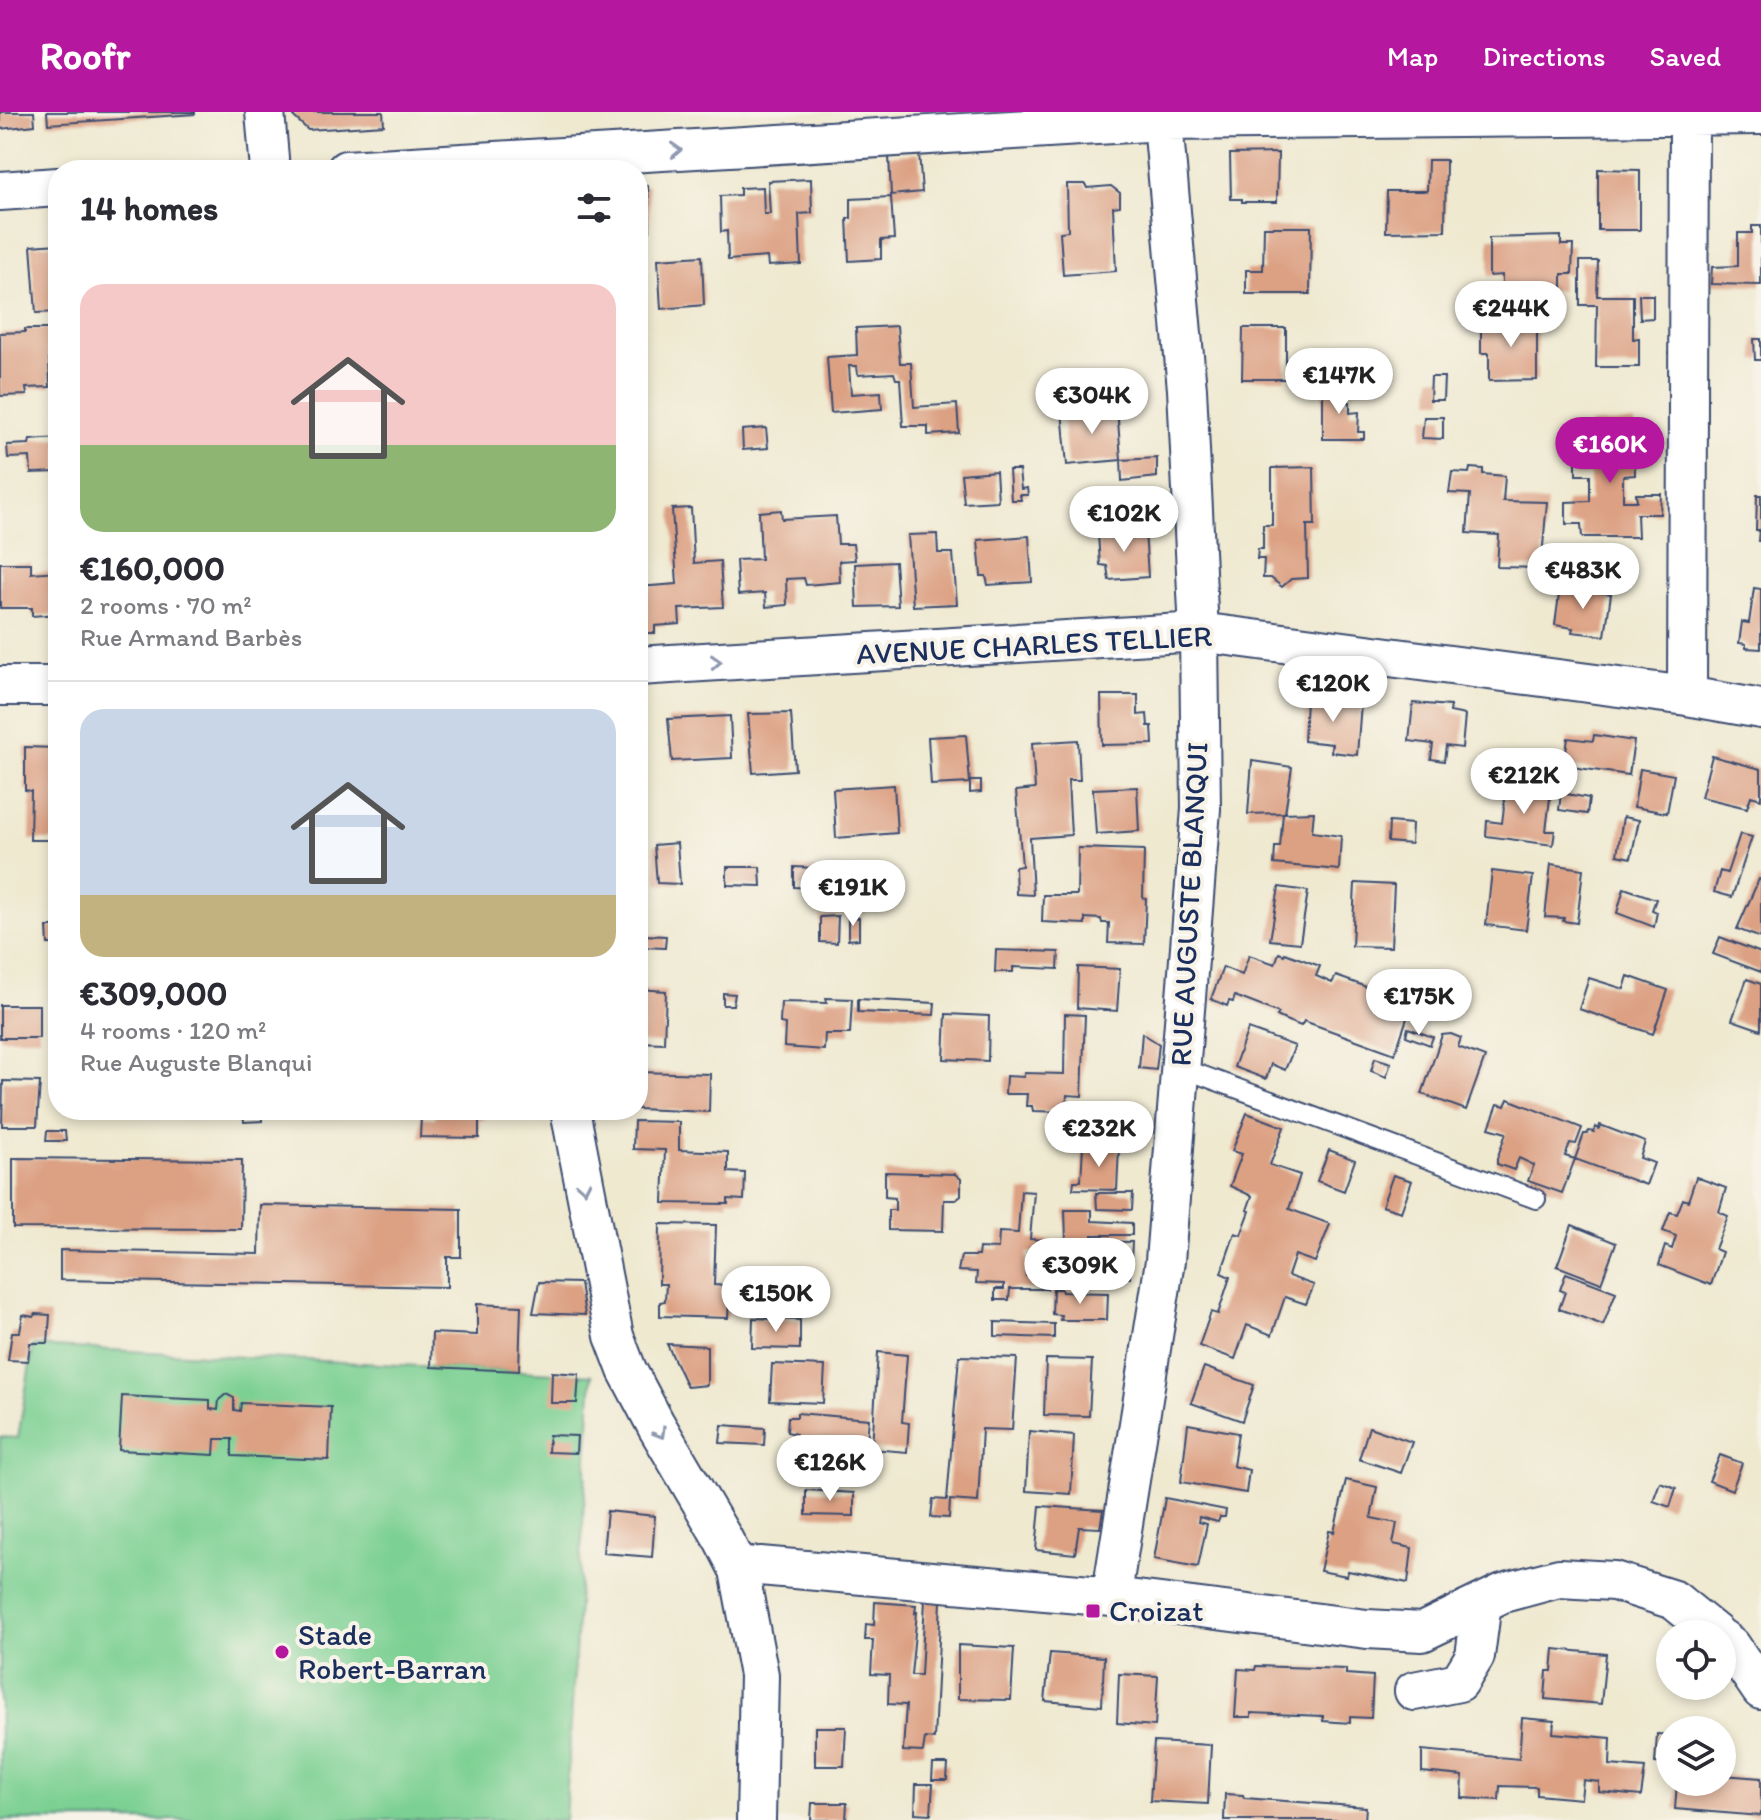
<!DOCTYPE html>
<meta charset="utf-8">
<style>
body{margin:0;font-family:Itim,sans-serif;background:#f2f2f3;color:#2b2b33;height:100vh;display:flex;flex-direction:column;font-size:30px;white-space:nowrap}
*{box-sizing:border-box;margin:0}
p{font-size:26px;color:#7c7c81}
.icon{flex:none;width:44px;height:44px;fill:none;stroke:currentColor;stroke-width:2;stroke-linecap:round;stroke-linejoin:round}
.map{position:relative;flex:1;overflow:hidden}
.sheet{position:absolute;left:48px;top:48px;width:600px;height:960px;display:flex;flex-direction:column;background:#fff;border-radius:32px;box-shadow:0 4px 12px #0003}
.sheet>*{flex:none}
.controls{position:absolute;left:1656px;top:1508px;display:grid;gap:16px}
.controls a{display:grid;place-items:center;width:80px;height:80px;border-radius:50%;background:#fff;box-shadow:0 4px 12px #0003;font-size:40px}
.price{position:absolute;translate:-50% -68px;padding:0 18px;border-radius:28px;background:#fff;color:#222;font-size:26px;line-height:52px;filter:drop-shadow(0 2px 4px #0008)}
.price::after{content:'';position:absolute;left:50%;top:48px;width:24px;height:18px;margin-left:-12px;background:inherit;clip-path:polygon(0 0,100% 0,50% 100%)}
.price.on{background:#b5179e;color:#fff}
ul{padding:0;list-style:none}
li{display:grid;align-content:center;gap:16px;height:424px;padding:0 32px}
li+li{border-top:2px solid #e1e1e2}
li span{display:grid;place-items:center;height:248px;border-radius:24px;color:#555}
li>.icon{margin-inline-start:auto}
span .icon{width:144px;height:144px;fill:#fffc;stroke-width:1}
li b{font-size:34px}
h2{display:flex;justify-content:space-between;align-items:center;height:96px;padding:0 32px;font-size:34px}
header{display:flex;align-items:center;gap:48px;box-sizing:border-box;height:112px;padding:0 40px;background:#b5179e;color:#fff}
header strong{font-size:38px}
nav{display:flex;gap:44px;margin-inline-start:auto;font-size:28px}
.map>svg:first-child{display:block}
</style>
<header>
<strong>Roofr</strong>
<nav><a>Map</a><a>Directions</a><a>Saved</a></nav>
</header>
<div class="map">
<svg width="1761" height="1708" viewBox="0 0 1761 1708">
<rect width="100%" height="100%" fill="#f7f3e8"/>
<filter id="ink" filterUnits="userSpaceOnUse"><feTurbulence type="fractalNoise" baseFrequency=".0125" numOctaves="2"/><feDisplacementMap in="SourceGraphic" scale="16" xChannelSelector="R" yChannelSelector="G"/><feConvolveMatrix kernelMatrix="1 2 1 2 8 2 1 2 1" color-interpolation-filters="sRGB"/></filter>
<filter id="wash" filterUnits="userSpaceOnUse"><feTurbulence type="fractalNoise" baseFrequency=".006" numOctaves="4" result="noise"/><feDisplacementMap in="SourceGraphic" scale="32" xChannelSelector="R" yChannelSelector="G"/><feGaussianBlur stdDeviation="1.8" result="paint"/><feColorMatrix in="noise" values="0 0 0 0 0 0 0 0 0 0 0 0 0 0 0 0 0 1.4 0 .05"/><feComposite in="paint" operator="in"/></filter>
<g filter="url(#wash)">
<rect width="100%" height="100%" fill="#efe9d0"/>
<path fill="#7bd093" stroke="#4b8078" stroke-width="2" d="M33 1234 592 1263 565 1708H0V1325L18 1326Z"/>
<g id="blocks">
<path fill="#dca083" d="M0 0H34L35 13 0 17Z
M47 0H195V2L48 12Z
M294 0H383L384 13 308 18 294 5Z
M919 41 922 80 891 83 889 44Z
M1278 41 1277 90H1242V87H1231L1230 42Z
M1428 48H1446L1445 119 1386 120 1387 79H1427Z
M1598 57 1640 58V118H1598Z
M811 67 812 101 799 102 801 152 768 154 767 145 728 148 727 119 721 120 720 84 740 83V76L763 75 764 102H770L768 69Z
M1067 72H1085L1087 76 1111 74 1120 81V94L1113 95 1116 159 1063 163 1060 120 1068 119Z
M638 74H648L650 119 638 120Z
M891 85 894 127 881 128V147L849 149 847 106H851V87Z
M1752 114H1761V173L1711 172 1712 155 1738 154V121H1752Z
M1264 115H1311L1310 182H1246V158H1263Z
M1561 124V133H1573L1572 162H1562V178L1502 179V163L1489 164V126Z
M58 132V200L36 201 31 134Z
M702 144 704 193 661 197 658 147Z
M1580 149H1598L1597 184H1633V227L1639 226V255H1596L1597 193H1580Z
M1639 183H1653V206L1640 207Z
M1481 207H1537V268L1489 269V241H1481Z
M897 214 900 251H911L914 295 957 292 959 321 928 323V314H903L900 267H896L894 261 858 263 857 254H849L851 282 881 280 882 297 831 301 827 245 857 243 856 216Z
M1243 216H1286V267H1242Z
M25 217H48L50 275 26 276 27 283 0 284V221L25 220Z
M1754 227H1761V248H1755Z
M1431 265H1444L1443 288H1430Z
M1344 274V289L1350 290V301L1359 300 1358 320H1364V327H1323V275Z
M1117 295 1121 348 1067 353 1062 299Z
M1424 305H1443V327L1422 326Z
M1634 310 1635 363 1623 364V389H1637L1636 382H1661L1660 402H1637L1638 425H1582L1581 412H1566V390L1590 389V363H1576V339H1589V312Z
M766 316 768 336 743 338 742 318Z
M58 326V360L31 361 30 345 8 346 7 333 29 332 30 328Z
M1157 346V365L1122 369 1121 348Z
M1314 355 1315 413H1307L1308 466 1291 467 1282 475 1271 466H1263L1264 447H1257L1258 437H1263V413H1272V356Z
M1470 356 1483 357V362L1505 364 1503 389 1547 390 1541 456 1497 455 1499 423 1467 421 1470 382 1449 381 1452 360 1469 361Z
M1009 358H1019L1021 377 1027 376 1028 383H1020L1021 388H1011Z
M996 359 998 389 964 391 961 362Z
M1757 383H1761V429H1758L1759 418H1756Z
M691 396 694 451 720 449 723 495 679 497 680 512 655 514V521H646L645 515H640L638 475 677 472 672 397Z
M781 398 782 407 836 404 838 432H853L855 448 839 449 840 470 806 473 804 466 786 467 787 493 766 495 765 481 738 483 736 448 761 447 759 400Z
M1145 418 1148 465 1109 468 1107 454 1100 453 1098 421Z
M937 422 938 441H953L957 492 913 494 908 423Z
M1029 424 1032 470 988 473 986 464H981L978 428Z
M895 450 898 494 857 495 855 452Z
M0 451H31V461L58 459V502L32 504V496H0Z
M1560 475 1611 482 1605 524 1572 520 1573 516 1555 513Z
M1754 476 1761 477V537L1746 536V532L1739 531 1742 510 1749 511Z
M1101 583H1138V603L1147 602 1148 614H1152L1153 632 1102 633Z
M1306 586 1361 591 1357 643 1331 640 1332 632 1304 629Z
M1413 591 1450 594V600L1465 603 1462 636 1446 634 1444 649 1431 647 1433 632 1409 629Z
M791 601 795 658 753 661 748 602Z
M730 604 732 646 672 649 668 607Z
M966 623 970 671 931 673 928 625Z
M1594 623 1634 629 1629 663 1564 654 1568 626 1593 629Z
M1078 628 1080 668H1068L1071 723 1030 726 1033 783 1016 782 1015 755 1022 754 1016 679 1035 677 1032 631Z
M25 635 58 636V728H30L31 679 25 678Z
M1712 644 1761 657V687L1751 684 1747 696 1701 685Z
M1252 649 1292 655 1285 701 1248 702Z
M1640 657 1674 663 1667 701 1634 695Z
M970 669H981V680L970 681Z
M1507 671 1551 678 1546 719H1555L1553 733 1486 724 1487 709 1502 711Z
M894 673 897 721 836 726 833 677Z
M1137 675 1139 719 1096 722 1093 677Z
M1561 681 1589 686 1587 702 1559 698Z
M1314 700 1312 720 1341 724 1339 758 1274 752 1275 735H1280L1283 701Z
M1623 705 1639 708 1631 746 1617 743Z
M1389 710 1412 712 1411 732 1388 730Z
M1740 722 1752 725 1732 785 1714 780 1720 759 1727 761Z
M677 731 680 772 657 771 654 733Z
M1078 736 1144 738 1143 786 1146 787 1144 832 1108 831 1109 811H1102L1101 807 1085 806V812L1042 810 1043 783H1077Z
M1551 752 1583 757 1577 811 1563 809 1564 806 1545 805Z
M727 755H760L761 774 727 773Z
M794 755 814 756 816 776 794 775Z
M1492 759 1533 764 1526 818 1486 813Z
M1759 767 1761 768V826L1737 817Z
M638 770H644L643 823 666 824 665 836 643 835 642 855H638Z
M1355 771 1394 773 1391 835 1352 834Z
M1279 775 1308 779 1300 831 1270 828Z
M1624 776 1656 787 1652 798 1657 800 1654 815 1617 801Z
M838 804 837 831 820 830V805Z
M848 805 859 806V827L848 828Z
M47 815H58V832H48Z
M1720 825 1761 841V860L1713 842Z
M996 838 1059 840 1058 857 1013 855V860H995Z
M1279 841 1284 843 1285 841 1320 854 1316 864 1332 871 1336 864 1392 884 1389 893 1409 900 1395 942 1304 909 1301 914 1285 908 1277 904 1279 901 1235 884 1233 890 1229 889 1227 894 1211 887 1223 855 1242 863 1249 843 1275 852Z
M1078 855 1120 857 1117 899 1077 896Z
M1628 864 1668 878 1653 922 1579 897 1589 866 1624 877Z
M1747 867 1761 872V918L1732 908Z
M638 877 666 879 664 931 638 930Z
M723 881 735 882 733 893H723Z
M826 886 852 887 850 922H825L824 938 784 935 785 912 780 911 781 890 827 891Z
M858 887 935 891 934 903 858 900Z
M0 893H39V926H0Z
M946 902 989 904 988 949 944 947Z
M1065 902 1085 903 1082 984 1067 983 1066 1000 1033 999 1032 994H1026L1027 982H1005L1006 964 1024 965V961L1064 962Z
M1408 916 1433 925 1430 933 1406 924Z
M1248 917 1295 934 1285 958 1271 952 1266 967 1234 955Z
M1142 921 1159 932 1156 958 1139 956Z
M1451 922 1461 926 1458 935 1485 945 1466 998 1422 982 1442 923Z
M1375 946 1391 951 1386 965 1371 959Z
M638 960 710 962 709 1000 638 997Z
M3 969 40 970 37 1014H2Z
M1508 987 1582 1016 1576 1032 1570 1031 1565 1044 1575 1047 1562 1081 1528 1069 1534 1053 1519 1046 1514 1058 1497 1052V1047L1506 1021 1489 1016 1498 992 1505 994Z
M243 998H261L262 1009 244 1010Z
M436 998H484V1008H479V1026L420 1025 421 1005 435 1006Z
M1247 1001 1284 1015 1270 1053 1300 1063 1289 1097 1330 1112 1315 1150 1295 1143 1288 1164 1314 1173 1306 1192 1285 1185 1272 1223 1247 1213 1235 1247 1199 1234 1211 1200 1218 1202 1230 1165 1221 1161 1235 1121 1241 1123 1250 1099 1247 1098 1252 1084 1230 1074 1242 1042 1232 1039Z
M634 1009 679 1010V1038L728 1040V1060L745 1061 744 1088 728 1087V1092L663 1091 665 1038 633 1037Z
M1600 1013 1645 1030 1640 1046 1654 1051 1646 1073 1575 1047 1584 1022H1587L1589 1019 1594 1020 1596 1015 1599 1017Z
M47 1019H65L66 1029H46Z
M1083 1034 1119 1035 1117 1078 1073 1077 1074 1069H1081Z
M1329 1038 1355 1048 1344 1079 1317 1069Z
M13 1046 242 1048 241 1117 13 1116Z
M885 1060 955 1062 961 1067V1084L956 1088H944L943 1119 888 1118V1098H895V1086L885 1085Z
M1393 1063 1412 1069 1401 1100 1382 1094Z
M1696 1065 1726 1076 1719 1100 1728 1104 1715 1137 1722 1140 1711 1173 1659 1153 1665 1134 1672 1137 1676 1124 1663 1119 1670 1100 1677 1102 1683 1087 1688 1089Z
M1021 1079 1034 1080 1030 1127 1060 1129 1059 1141H1027L1026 1164 1047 1165V1177H1010L1009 1188H995V1177H1004V1172L976 1171 977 1160 958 1159 961 1144H978L979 1136 998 1137 999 1120 1018 1121Z
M1096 1081H1133L1132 1098 1097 1097Z
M260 1093 461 1097V1145H447V1175L60 1168V1138L259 1142Z
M1065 1098H1092V1109L1132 1111V1123H1092V1129L1132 1130 1130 1166 1090 1165V1156H1095V1149H1081L1083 1129H1066Z
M660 1112 716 1113 714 1173 730 1174 728 1206 660 1204V1190L665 1189 666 1172H659Z
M1572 1113 1616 1131 1601 1171 1557 1154Z
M1566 1161 1616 1180 1603 1213 1559 1197 1565 1180 1560 1178Z
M539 1170 580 1171 585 1203 533 1201Z
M1053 1177H1061L1062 1180 1108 1181 1107 1208H1060L1061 1203 1052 1202Z
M477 1192 521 1194 519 1259 431 1255 432 1221 477 1223Z
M35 1202 50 1203 48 1231H30L28 1249 8 1248 12 1220H20L23 1203 34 1205Z
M753 1206 800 1208V1237L752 1236Z
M995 1210 1054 1212V1226L995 1224Z
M667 1232 707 1234V1273L687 1275Z
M878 1240 907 1243 902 1310 909 1311 907 1340 872 1337 870 1365 846 1363 847 1335 795 1332 796 1322 787 1320 788 1305H797V1301L869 1307 866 1338 872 1337Z
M959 1244 1017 1246 1012 1318 982 1317 978 1390 950 1388 949 1406 931 1405 933 1387 947 1388Z
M1046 1247 1092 1248 1089 1304 1044 1303Z
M772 1252 825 1254 823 1291 770 1289Z
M1204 1255 1254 1273 1242 1309 1191 1291Z
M552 1260 579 1262 577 1291H551Z
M226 1282 234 1286V1298L240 1299 241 1291 331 1295 329 1348 232 1344V1327H215L214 1343 119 1338 122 1284 210 1288V1297L218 1298 219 1288Z
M1188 1312 1238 1321 1233 1354 1249 1358 1246 1381 1181 1370Z
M722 1313 765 1316 764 1333 720 1331Z
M1369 1315 1412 1330 1401 1361 1359 1347Z
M1029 1319 1074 1323 1071 1382 1026 1379Z
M549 1323 577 1324 576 1341 548 1340Z
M1720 1343 1742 1351 1732 1378 1709 1369Z
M1346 1368 1377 1375 1371 1406 1397 1411 1393 1432 1412 1436 1408 1471 1348 1459 1347 1464 1320 1459 1329 1419 1334 1420Z
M1660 1370 1676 1376 1670 1395 1653 1389Z
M806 1378 854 1381V1404L806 1403Z
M1165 1386 1226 1398 1225 1405H1220L1218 1410 1199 1405 1198 1410 1207 1412 1198 1455 1154 1447Z
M1040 1394 1103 1398 1100 1416 1079 1415 1075 1442 1036 1438Z
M607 1399 655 1404 652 1445 603 1441Z
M925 1488 941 1489 934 1627 925 1626 923 1640 903 1639 906 1593 888 1592 889 1563 871 1562 873 1528H865L866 1512 874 1513 875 1490 916 1493 915 1501 917 1500 911 1563H921Z
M958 1533 1014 1536 1011 1588 958 1587Z
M1554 1537 1606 1542 1601 1592 1545 1587 1547 1559H1552Z
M1050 1541 1104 1545 1102 1594 1045 1589Z
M1256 1554 1346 1557V1562L1373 1564 1371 1606 1350 1605V1611L1323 1609V1604L1251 1601V1605H1235L1238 1557 1255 1558Z
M1119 1562 1158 1564 1155 1614 1117 1611Z
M1522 1606 1554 1609 1553 1621 1611 1626 1610 1653 1645 1656 1641 1684 1599 1680V1670L1583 1668 1581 1687 1537 1683V1675L1500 1674 1499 1688 1462 1686 1463 1664 1422 1660V1638L1519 1647Z
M815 1615H846L844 1654H815Z
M1657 1622 1670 1623V1652L1655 1651Z
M1154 1630 1211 1633 1208 1692 1150 1689Z
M933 1652H948L947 1668H932Z
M1722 1663 1761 1666V1704L1675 1697 1677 1670H1722Z
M916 1672H933L931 1702 915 1701Z
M1225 1682 1243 1683 1244 1686 1366 1695 1365 1708H1224Z
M812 1691H847L846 1708H811Z"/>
</g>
</g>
<g filter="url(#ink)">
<use href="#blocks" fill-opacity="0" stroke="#3b4b6f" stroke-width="2"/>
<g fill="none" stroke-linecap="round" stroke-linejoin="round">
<g stroke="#3b4b6f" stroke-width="22">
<path id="service" d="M1179 955 1536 1087"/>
</g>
<g stroke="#3b4b6f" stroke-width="42">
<path id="minor" d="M265 0 270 58
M346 58 1163 9 1761 3
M0 79 58 75
M638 554 1199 520 1687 584 1761 597
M0 574H58
M1687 584 1689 3
M570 998 614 1224 627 1258 656 1313 723 1427 739 1458 759 1563 756 1708
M739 1458 760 1454 1113 1485 1367 1517 1422 1520 1503 1481 1559 1466 1614 1469 1674 1488 1716 1522
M1113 1485 1115 1462 1165 1149 1201 697 1199 520 1187 277 1162 0
M1722 1527 1731 1534 1761 1578
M1414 1579 1459 1570 1475 1544 1482 1491"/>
</g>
<use href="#service" stroke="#fff" stroke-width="18"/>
<use href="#minor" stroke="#fff" stroke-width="38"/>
</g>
<defs><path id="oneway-chevron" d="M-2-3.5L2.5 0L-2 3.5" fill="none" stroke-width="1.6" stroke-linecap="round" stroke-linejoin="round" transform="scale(2)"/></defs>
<g stroke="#8d97ae">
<use href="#oneway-chevron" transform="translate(676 38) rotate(-3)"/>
<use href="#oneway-chevron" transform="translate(716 550) rotate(-3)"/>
<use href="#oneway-chevron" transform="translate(584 1075) rotate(79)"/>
<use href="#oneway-chevron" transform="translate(660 1321) rotate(60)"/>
</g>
</g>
<g fill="#b5179e" stroke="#f7f3e8" stroke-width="3">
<rect x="1085" y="1491" width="16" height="16" rx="4"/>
<circle cx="282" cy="1540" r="8"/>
</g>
<g text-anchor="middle" stroke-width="8" stroke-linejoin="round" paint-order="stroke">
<g font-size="30" fill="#1b2f5e" stroke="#f7f3e8">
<text transform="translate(1034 533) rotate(-3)" y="10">AVENUE CHARLES TELLIER</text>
<text transform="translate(1189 792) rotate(-87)" y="10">RUE AUGUSTE BLANQUI</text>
</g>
<g font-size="30" fill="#1b2f5e" stroke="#f7f3e8" text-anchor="start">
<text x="1109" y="1509">Croizat</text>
<text x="298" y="1533">Stade<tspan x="298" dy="34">Robert-Barran</tspan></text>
</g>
</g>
</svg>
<div class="controls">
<a><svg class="icon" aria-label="locate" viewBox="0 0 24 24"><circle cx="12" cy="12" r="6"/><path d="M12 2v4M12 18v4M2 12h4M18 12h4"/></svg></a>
<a><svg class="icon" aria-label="layers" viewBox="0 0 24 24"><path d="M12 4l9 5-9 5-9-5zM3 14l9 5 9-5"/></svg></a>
</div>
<b class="price" style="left:1511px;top:237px">€244K</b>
<b class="price" style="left:1339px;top:304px">€147K</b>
<b class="price" style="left:1092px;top:324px">€304K</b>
<b class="price on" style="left:1610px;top:373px">€160K</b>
<b class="price" style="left:1124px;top:442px">€102K</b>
<b class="price" style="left:1583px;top:499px">€483K</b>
<b class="price" style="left:1333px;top:612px">€120K</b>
<b class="price" style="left:1524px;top:704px">€212K</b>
<b class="price" style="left:853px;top:816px">€191K</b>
<b class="price" style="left:1419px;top:925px">€175K</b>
<b class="price" style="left:1099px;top:1057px">€232K</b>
<b class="price" style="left:1080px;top:1194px">€309K</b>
<b class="price" style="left:776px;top:1222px">€150K</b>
<b class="price" style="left:830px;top:1391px">€126K</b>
<section class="sheet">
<h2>14 homes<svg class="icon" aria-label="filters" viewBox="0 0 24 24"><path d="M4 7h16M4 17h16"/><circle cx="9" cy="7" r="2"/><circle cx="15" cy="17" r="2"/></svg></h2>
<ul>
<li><span style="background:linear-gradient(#f6c9c9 65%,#8fb573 0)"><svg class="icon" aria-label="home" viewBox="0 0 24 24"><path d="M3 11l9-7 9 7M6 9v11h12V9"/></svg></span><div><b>€160,000</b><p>2 rooms · 70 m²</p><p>Rue Armand Barbès</p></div></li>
<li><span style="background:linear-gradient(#c9d6e8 75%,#c2b280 0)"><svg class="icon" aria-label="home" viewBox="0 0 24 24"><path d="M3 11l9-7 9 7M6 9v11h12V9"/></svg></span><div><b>€309,000</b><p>4 rooms · 120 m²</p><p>Rue Auguste Blanqui</p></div></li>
</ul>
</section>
</div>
